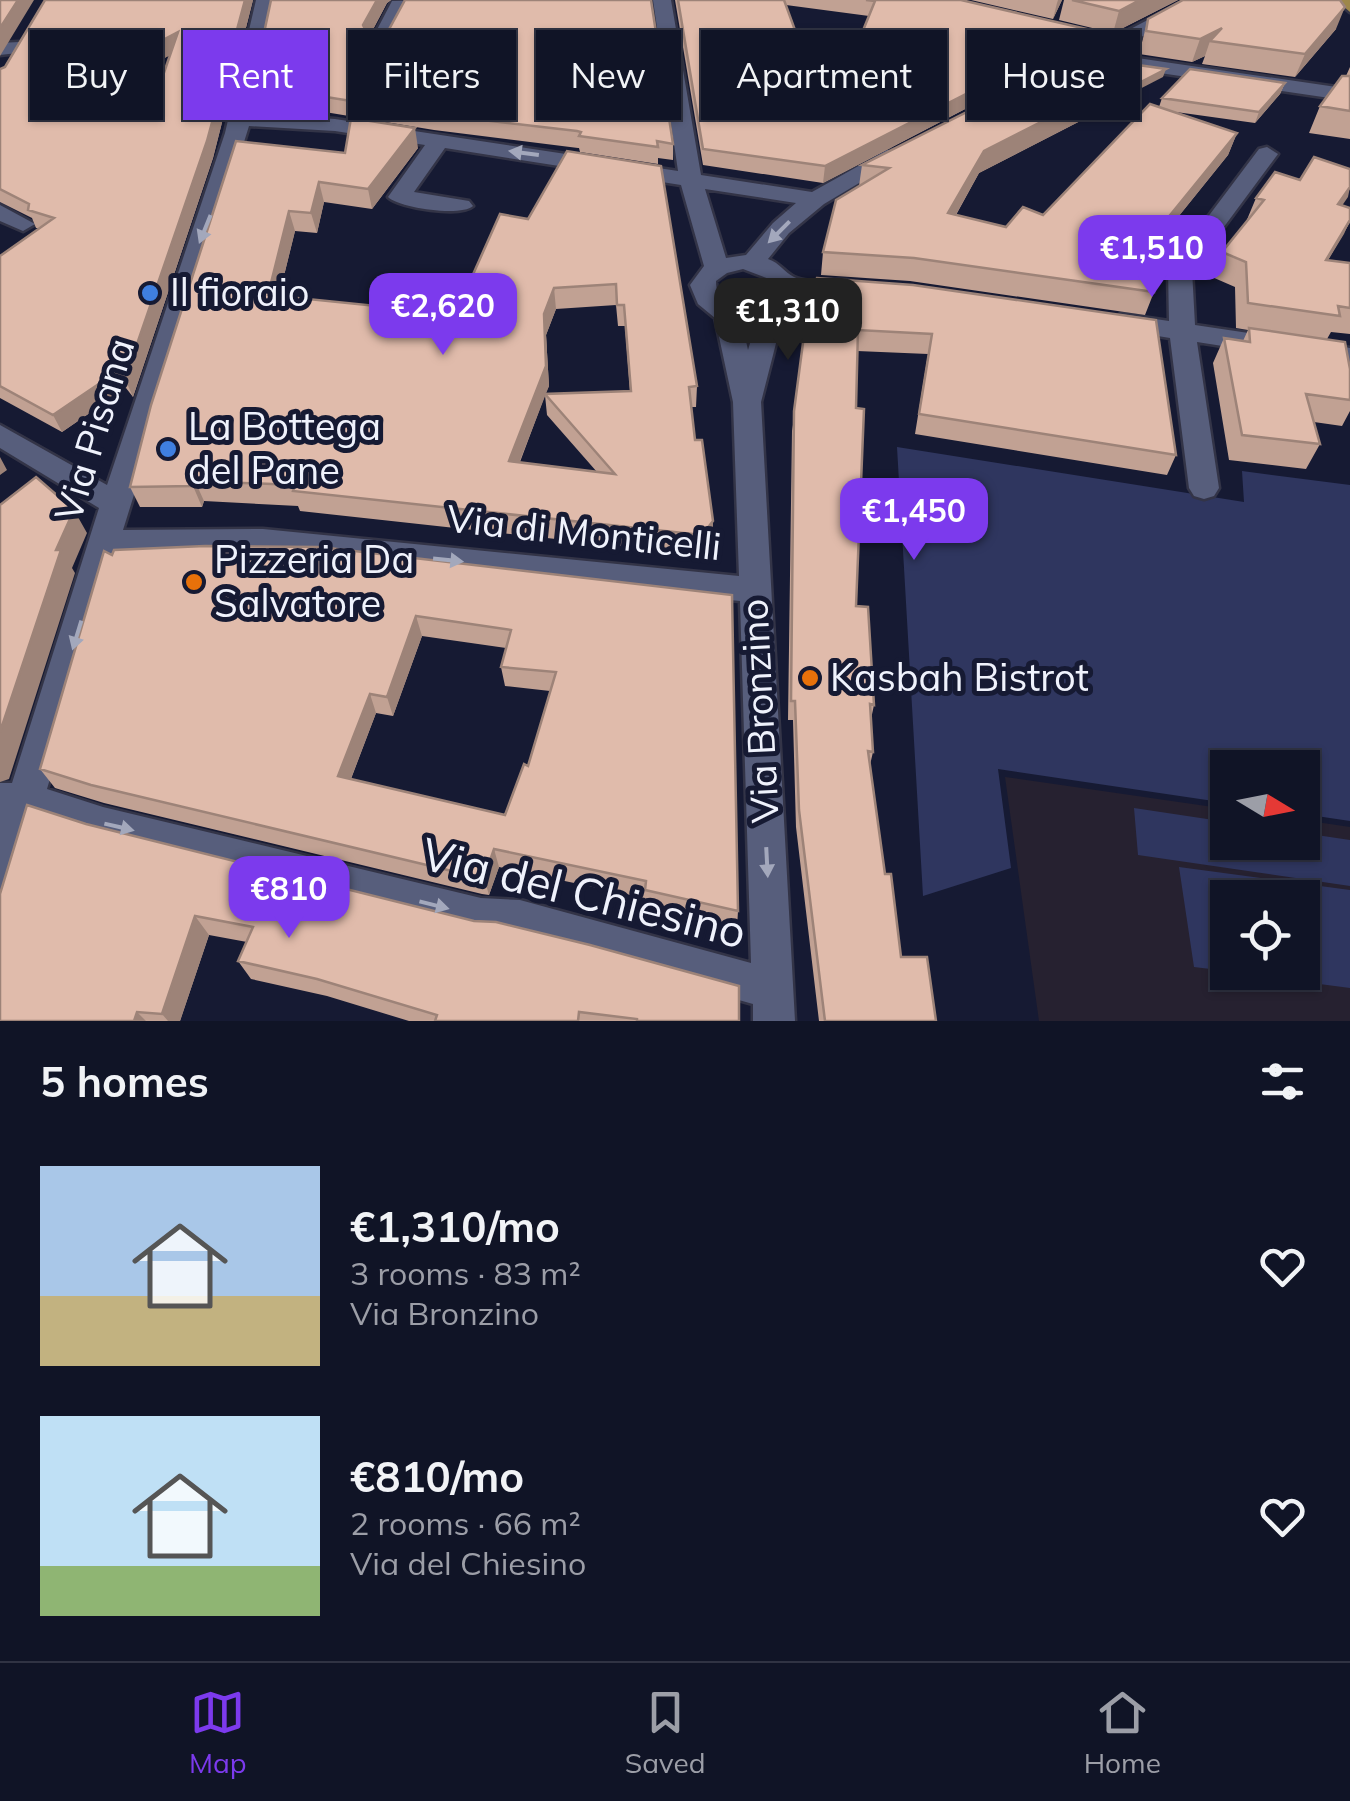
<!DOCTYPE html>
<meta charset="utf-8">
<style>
body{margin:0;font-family:Mulish,sans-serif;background:#1e2132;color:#f1f3f6;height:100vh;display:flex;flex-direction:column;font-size:38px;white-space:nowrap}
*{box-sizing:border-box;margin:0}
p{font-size:32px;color:#9c9ea7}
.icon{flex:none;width:55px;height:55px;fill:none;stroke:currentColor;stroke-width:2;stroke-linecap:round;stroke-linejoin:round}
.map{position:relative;height:1021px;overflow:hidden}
.panel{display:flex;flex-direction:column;background:#101426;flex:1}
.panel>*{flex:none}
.banner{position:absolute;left:30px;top:30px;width:1290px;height:90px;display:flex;gap:20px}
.needle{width:65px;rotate:100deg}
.buttons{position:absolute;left:1210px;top:750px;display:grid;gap:20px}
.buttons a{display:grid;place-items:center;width:110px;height:110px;border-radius:0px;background:#101426;box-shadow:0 2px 8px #0004,0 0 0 2px #303343;font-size:50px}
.price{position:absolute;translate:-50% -85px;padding:0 22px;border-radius:20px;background:#7c3aed;color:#fff;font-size:32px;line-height:65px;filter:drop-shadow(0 2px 5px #0008)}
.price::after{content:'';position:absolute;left:50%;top:60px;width:30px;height:22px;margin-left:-15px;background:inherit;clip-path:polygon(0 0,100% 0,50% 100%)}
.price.active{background:#222;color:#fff}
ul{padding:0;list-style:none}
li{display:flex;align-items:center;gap:30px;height:250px;padding:0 40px}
li span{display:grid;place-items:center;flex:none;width:280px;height:200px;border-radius:0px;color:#555}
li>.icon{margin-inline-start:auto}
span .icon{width:120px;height:120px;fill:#fffc;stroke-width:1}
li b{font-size:42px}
h2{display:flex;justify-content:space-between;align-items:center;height:120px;padding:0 40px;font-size:42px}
.tag{padding:0 35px;border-radius:0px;background:#101426;box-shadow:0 2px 8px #0004,0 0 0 2px #303343;font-size:35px;line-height:90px}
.tag.active{background:#7c3aed;color:#fff}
.menu{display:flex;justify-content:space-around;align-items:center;height:140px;border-top:2px solid #303343;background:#101426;font-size:28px;color:#9c9ea7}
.menu a{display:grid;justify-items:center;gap:5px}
.menu .active{color:#7c3aed}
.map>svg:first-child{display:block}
</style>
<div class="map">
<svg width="1350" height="1021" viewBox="0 0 1350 1021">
<rect width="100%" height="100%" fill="#161a33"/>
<path fill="#262130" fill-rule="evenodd" d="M1005 777 1227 809 1228 842H1302L1303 820 1350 827V1021H1039ZM1228 898H1302V972H1228Z"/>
<path fill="#2f365f" d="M897 447 1244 502 1242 471 1350 485V821L1303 814 1302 768H1228L1227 803 998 769 1011 868 923 896Z
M1134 808 1227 822 1228 842H1302L1303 833 1350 840V886L1138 855Z
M1179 867 1350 890V988L1236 973 1302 972V898H1228L1227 971 1194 967Z"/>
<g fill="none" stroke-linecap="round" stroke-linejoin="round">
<g stroke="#333447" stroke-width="5">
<path id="minor" d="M256 0H274L252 113 335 119 678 171 653 0H671L701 175 812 192 887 150H903L906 155 824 204 789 233 768 259C780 263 784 272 794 277 815 288 848 270 864 289L852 297 800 293 784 312 761 402 795 1021H753V1004L520 938 481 936 103 841 38 820 14 897 0 902V783H12L99 508 0 448V425L107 485 225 133ZM249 126 335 131 425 145 388 197C399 208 461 217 473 206L469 201 414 192 445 148 681 185 704 266 690 285 698 304 715 318 733 402 739 576 263 529 123 530ZM705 189 796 203 773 223 746 255 726 258ZM743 269 769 279 775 292C758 312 716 315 716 281L727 273ZM756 323 748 350 742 324ZM263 553 740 601 751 963 520 900 481 898 103 807 47 789 116 554Z
M449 0 452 4 443 10H406L387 47 380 49 370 43 392 1Z
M1186 0H1209L1110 54 1350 89V101L1092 63 1023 98H1009L1006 94Z
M19 42 26 44V52L0 55V43Z
M1267 147 1278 154 1192 270 1195 325 1350 348V366L1197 342 1219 488 1214 496 1204 499 1194 496 1189 488 1170 338 1121 330 1108 322 1121 314 1169 321 1168 270 1259 149Z
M0 205 35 224 23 231 0 221Z"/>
</g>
<g stroke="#333447" stroke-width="5">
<path id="major" d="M1336 0H1350V12Z"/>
</g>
<use href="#minor" fill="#575e7c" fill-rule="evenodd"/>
<use href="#major" fill="#9e874a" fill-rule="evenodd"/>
</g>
<path fill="#c1a193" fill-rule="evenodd" d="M253 0 213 158 133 397 126 388 62 432 0 398V256L39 228H36L32 218 0 202V69ZM170 55 149 116 120 118 82 103Z
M271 0H391L387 3 371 33 673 144V160L658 158V164L580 152 579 148H578L434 130 258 101 253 85Z
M675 0H961L1086 46 823 183 703 165ZM786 5 869 16 851 60 807 63Z
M971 0H1062L1053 19Z
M1064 0H1178L1113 33 1059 20Z
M1148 19 1336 29 1295 77 1202 64 1205 56 1192 62 1139 54Z
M1350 67V139L1309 133 1320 106 1346 76Z
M1285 83 1280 94 1255 123 1176 112 1237 133 1228 155 1157 243 1154 292 1145 315 910 281 821 275 823 252 859 186 862 165 1088 117 979 173 956 215 1006 227 1043 215 1159 107 1162 98Z
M236 141 345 153 418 148 372 209 324 202 317 233 295 231 279 296 376 306 458 308 528 219 567 151 697 386 696 407H691L695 440 713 541 702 555 300 511 298 506 204 501 202 507H140L130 487ZM616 305 618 326H625L630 391 545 394 549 386 546 335 556 309ZM545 395 547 415 597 472 520 462Z
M1256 198 1342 205 1350 208V222L1328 260 1350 263V334L1331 332 1327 339 1350 369V411L1342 426 1314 422 1320 444 1306 469 1229 460 1213 363 1224 338 1243 341 1248 330 1236 328 1235 287 1212 277 1222 252 1246 222Z
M817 278 1176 455 1167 475 915 434 928 354 857 351 856 606 874 705 871 719 873 752 870 765 885 874 901 957 936 1021H819L796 827 793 720H788L792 431Z
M112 555 732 595 738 911 737 928 646 907 645 898 499 867 489 895 482 894 104 803 55 788 40 769ZM422 636 506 648 501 667 505 686 550 691 528 766 505 815 351 779 376 713 393 716Z
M86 824 739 1021H409L327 996 251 979 238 961 247 942 209 935 180 1021H0Z"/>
<path fill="#9d8378" d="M18 0H34L0 56V28Z
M245 0H253L213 158 133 397 125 379Z
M377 0H391L387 3 367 41 363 25Z
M1058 0H1062L1053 19 1057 3Z
M1140 0H1178L1113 33 1119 11Z
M1345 7 1336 29 1295 77 1305 54Z
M1222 28 1210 41 1205 56 1192 62 1200 39Z
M1091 30 1086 46 823 183 825 166Z
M178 32 183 48 67 111 60 94Z
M1166 69 1163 77 1132 93 1135 85Z
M1285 83 1280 94 1255 123 1259 112Z
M1094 95 1088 117 979 173 944 236 948 213 984 151Z
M415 128 418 148 372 209 368 189Z
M1237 133 1228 155 1150 252 1158 230Z
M319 182 324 202 317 233 311 213Z
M1350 187 1348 197 1326 229 1338 204Z
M289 211 295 231 274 316 268 295Z
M1350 220 1344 234 1313 285 1326 260Z
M554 288 556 309 546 335 549 386 512 481 509 461 544 314Z
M118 371 126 388 62 432 53 415Z
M0 457 7 470 0 475Z
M195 481 204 501 202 507 193 486Z
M74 510 87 533 72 568 75 573 9 779 0 782V732L56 550Z
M713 521V541L702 555V535Z
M416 616 422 636 393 716 387 697Z
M370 694 376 713 345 794 338 776Z
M494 849 499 867 489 895 484 878Z
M195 916 209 935 180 1021H168L162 1014Z
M137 1012 146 1021H134Z"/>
<path fill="#e0bbab" stroke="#9d8378" stroke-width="2.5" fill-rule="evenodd" d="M0 0H18L0 28Z
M45 0H245L207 141 125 379 118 371 53 415 0 386V256L54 218 28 210 29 204 0 189V69L5 67ZM178 32 149 116 120 118 60 94Z
M271 0H377L363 25 367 33H387L405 0H651L673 144 657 141 658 147 579 136 581 132 577 131 431 114 253 85Z
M678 0H784L807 63 851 60 875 1 866 0H961L1091 30 825 166 703 149Z
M1072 0H1140L1119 11Z
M1183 0H1340L1345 7 1305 54 1210 41 1222 28 1200 39 1146 31 1148 19Z
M1138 65 1166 69 1135 85Z
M1190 69 1285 83 1259 112 1162 98Z
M1046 72 1094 95 984 151 948 213 1006 227 1023 207 1043 215 1150 104 1237 133 1158 230 1154 292 914 258 823 252 836 200 889 168 862 165Z
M1342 76H1350V111L1320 106Z
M351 118 415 128 368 189 319 182 311 213 289 211 268 295 376 306 379 299 458 308 500 214 528 219 567 151 661 166 697 386 689 387 695 440H702L713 521 702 535 293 491 295 485 195 481 193 486 130 487 151 405 236 141 345 153ZM616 284 617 305H624L631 391 545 394 615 474 509 461 546 366 544 314 554 288Z
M1314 157 1350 169V187L1338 204 1350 208V220L1326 260 1350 263V308L1338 306 1340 316 1248 303 1246 262 1222 252 1264 200 1256 198 1275 172 1300 180Z
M817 278 913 285 1156 320 1176 455 919 414 932 334 858 330 856 408 864 409 856 606 868 607 874 705 870 704 873 752 868 751 885 874H891L901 957H927L936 1021H825L799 810 795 701H791L794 411 811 282 816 283Z
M1249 328 1345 342 1350 369V400L1306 394 1320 444 1242 435 1224 338 1250 342Z
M36 477 74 510 56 550H61L0 732V505Z
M205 546 320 547 732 595 738 911 645 890 646 881 494 849 484 878 477 877 91 785 40 769 104 551 112 555 114 550ZM416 616 511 630 501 667 556 672 528 766 524 764 505 815 338 776 370 694 387 697Z
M27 805 86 824 474 921 496 922 590 945 739 986V1021H637V1019L579 1012 578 1021H435L437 1015 317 979 238 961 253 927 195 916 162 1014 137 1012 134 1021H0V894Z"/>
<defs><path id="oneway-solid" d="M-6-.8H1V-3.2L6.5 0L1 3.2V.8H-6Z" transform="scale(2.5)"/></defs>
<g fill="#a3a8bc">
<use href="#oneway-solid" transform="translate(524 153) rotate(-172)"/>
<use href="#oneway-solid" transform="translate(205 229) rotate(112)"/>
<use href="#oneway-solid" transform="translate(779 232) rotate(135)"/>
<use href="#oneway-solid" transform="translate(448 560) rotate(6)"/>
<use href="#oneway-solid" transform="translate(77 635) rotate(107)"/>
<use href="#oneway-solid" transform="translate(119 827) rotate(13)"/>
<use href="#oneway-solid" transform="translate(767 862) rotate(87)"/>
<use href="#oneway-solid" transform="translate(434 905) rotate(14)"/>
</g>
<g fill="#3f7fe0" stroke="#161a33" stroke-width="4">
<circle cx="150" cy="293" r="10"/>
<circle cx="168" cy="449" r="10"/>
</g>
<g fill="#e8710a" stroke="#161a33" stroke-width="4">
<circle cx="194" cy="582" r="10"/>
<circle cx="810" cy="678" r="10"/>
</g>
<g text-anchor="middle" stroke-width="10" stroke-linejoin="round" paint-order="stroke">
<g font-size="38" fill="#eff2fc" stroke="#161a33" text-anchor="start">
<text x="170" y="306">Il fioraio</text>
<text x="188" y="440">La Bottega<tspan x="188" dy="44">del Pane</tspan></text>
<text x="214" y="573">Pizzeria Da<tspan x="214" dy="44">Salvatore</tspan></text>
<text x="830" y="691">Kasbah Bistrot</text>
</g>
<g font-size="38" fill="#eff2fc" stroke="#161a33">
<text transform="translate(95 430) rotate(-73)" y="13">Via Pisana</text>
<text transform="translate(584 533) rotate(6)" y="13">Via di Monticelli</text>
<text transform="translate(760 711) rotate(-93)" y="13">Via Bronzino</text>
</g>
<g font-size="45" fill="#eff2fc" stroke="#161a33">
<text transform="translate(584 893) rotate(14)" y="16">Via del Chiesino</text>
</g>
</g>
</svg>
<div class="buttons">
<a><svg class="needle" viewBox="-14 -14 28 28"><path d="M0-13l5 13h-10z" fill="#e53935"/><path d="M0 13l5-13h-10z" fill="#9c9ea7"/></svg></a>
<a><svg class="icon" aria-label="locate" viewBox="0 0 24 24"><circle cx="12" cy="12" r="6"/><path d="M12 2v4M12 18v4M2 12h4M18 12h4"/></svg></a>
</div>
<b class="price" style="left:1152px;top:300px">€1,510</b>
<b class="price" style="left:443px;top:358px">€2,620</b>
<b class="price active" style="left:788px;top:363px">€1,310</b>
<b class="price" style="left:914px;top:563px">€1,450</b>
<b class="price" style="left:289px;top:941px">€810</b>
<div class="banner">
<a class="tag">Buy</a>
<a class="tag active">Rent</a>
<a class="tag">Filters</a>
<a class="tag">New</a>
<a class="tag">Apartment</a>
<a class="tag">House</a>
</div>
</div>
<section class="panel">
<h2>5 homes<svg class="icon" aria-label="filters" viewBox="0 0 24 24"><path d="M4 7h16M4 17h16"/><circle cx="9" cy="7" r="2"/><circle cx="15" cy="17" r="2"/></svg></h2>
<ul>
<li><span style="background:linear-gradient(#a9c7e8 65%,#c2b280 0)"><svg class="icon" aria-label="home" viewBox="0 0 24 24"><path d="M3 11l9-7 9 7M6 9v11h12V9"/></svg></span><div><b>€1,310/mo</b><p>3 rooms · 83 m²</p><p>Via Bronzino</p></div><svg class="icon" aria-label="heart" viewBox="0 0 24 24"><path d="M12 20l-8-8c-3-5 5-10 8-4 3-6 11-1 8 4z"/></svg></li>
<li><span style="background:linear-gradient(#bfe0f5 75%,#8fb573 0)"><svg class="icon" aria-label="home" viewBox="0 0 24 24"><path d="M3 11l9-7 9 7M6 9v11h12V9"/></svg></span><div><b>€810/mo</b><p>2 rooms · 66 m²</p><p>Via del Chiesino</p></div><svg class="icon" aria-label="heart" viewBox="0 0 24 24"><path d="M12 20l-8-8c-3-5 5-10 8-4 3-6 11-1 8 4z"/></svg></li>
</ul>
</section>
<nav class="menu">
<a class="active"><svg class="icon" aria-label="map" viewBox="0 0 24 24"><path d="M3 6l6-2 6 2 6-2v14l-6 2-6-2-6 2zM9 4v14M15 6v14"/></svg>Map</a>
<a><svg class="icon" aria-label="saved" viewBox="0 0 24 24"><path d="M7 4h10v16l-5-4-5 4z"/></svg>Saved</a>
<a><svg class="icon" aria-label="home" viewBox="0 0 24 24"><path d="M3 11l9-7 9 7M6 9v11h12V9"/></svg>Home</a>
</nav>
